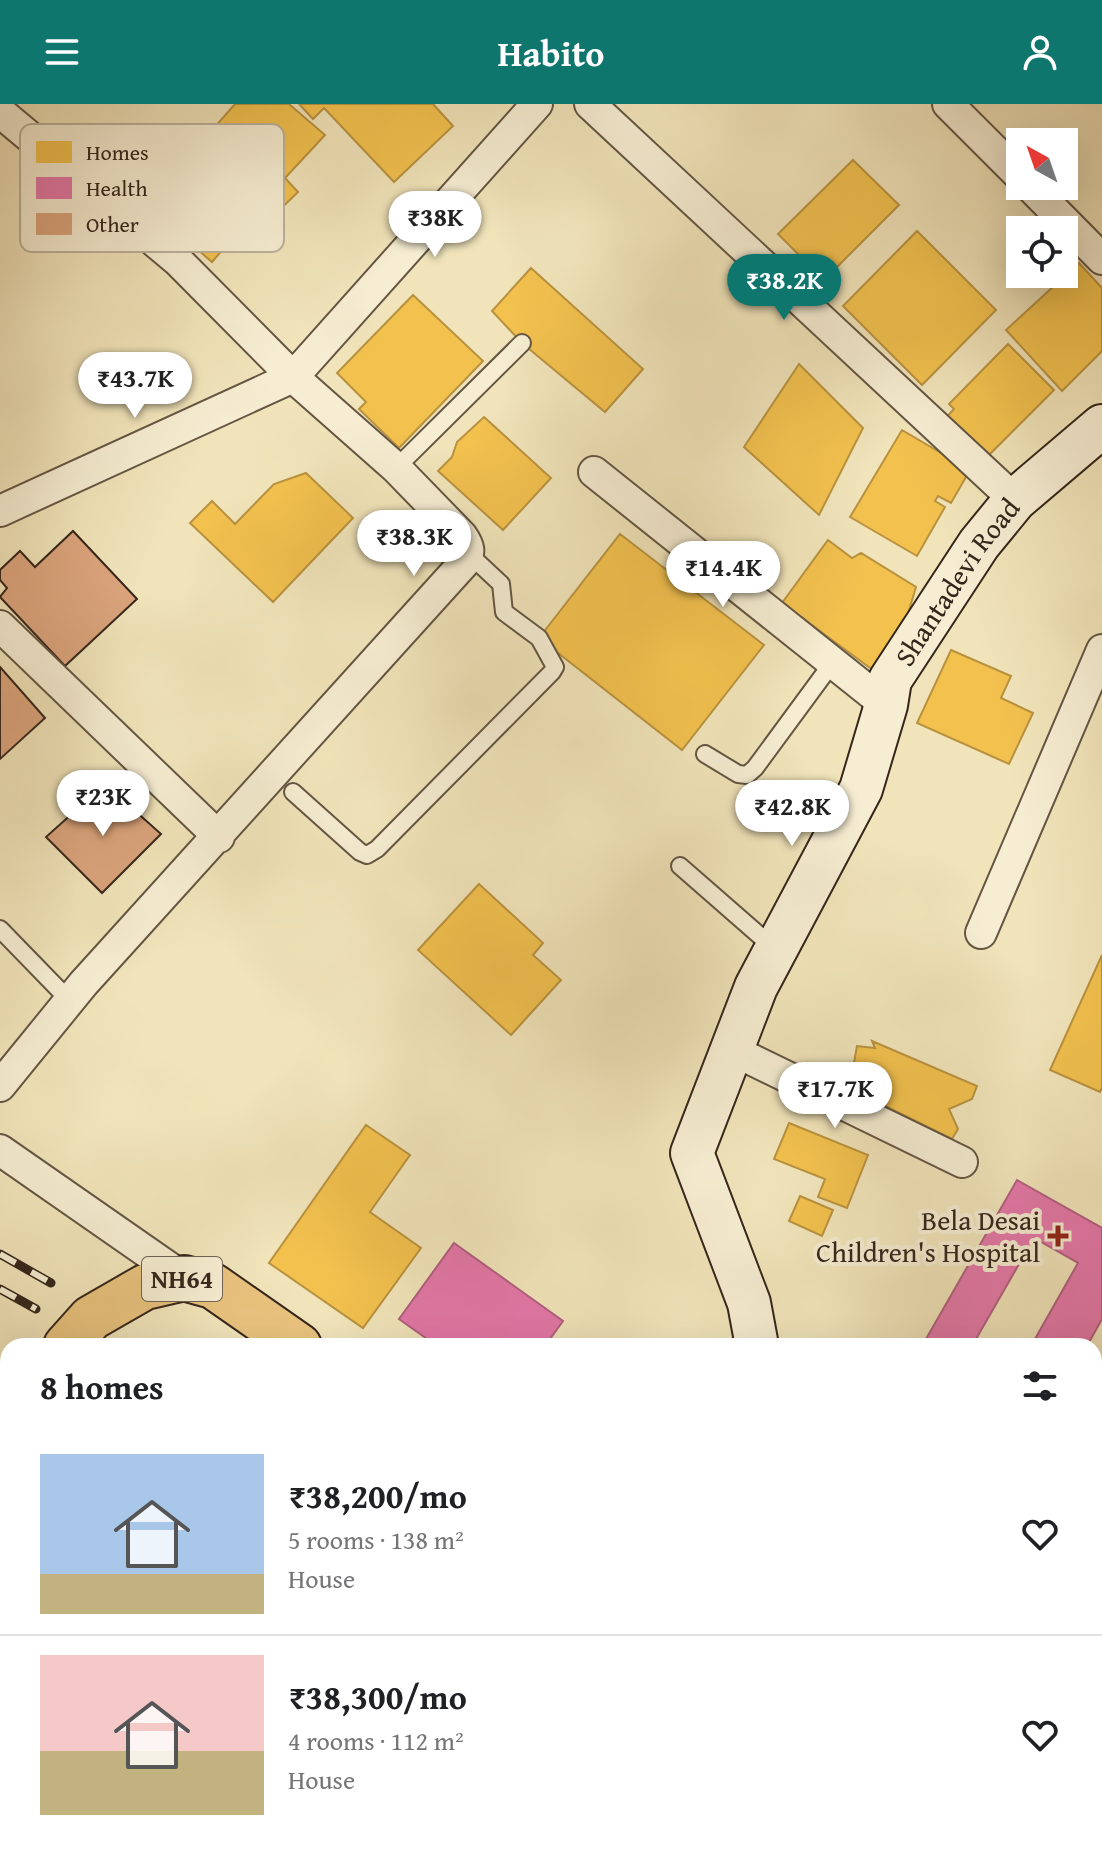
<!DOCTYPE html>
<meta charset="utf-8">
<style>
body{margin:0;font-family:"Gentium Book Plus",serif;background:#f2f2f2;color:#202124;height:100vh;display:flex;flex-direction:column;font-size:30px;white-space:nowrap}
*{box-sizing:border-box;margin:0}
p{font-size:26px;color:#757577}
.icon{flex:none;width:44px;height:44px;fill:none;stroke:currentColor;stroke-width:2;stroke-linecap:round;stroke-linejoin:round}
.map{position:relative;flex:1;overflow:hidden}
.panel{position:absolute;left:0px;top:1234px;width:1102px;height:512px;display:flex;flex-direction:column;background:#fff;border-radius:24px 24px 0 0;box-shadow:0 8px 32px #0002}
.panel>*{flex:none}
.needle{width:52px;rotate:320deg}
.tools{position:absolute;left:1006px;top:24px;display:grid;gap:16px}
.tools a{display:grid;place-items:center;width:72px;height:72px;border-radius:0px;background:#fff;box-shadow:0 8px 32px #0002;font-size:40px}
.price{position:absolute;translate:-50% -68px;padding:0 18px;border-radius:28px;background:#fff;color:#222;font-size:26px;line-height:52px;filter:drop-shadow(0 2px 4px #0008)}
.price::after{content:'';position:absolute;left:50%;top:48px;width:24px;height:18px;margin-left:-12px;background:inherit;clip-path:polygon(0 0,100% 0,50% 100%)}
.price.selected{background:#0f766e;color:#fff}
ul{padding:0;list-style:none}
li{display:flex;align-items:center;gap:24px;height:200px;padding:0 40px}
li+li{border-top:2px solid #e0e0e0}
li span{display:grid;place-items:center;flex:none;width:224px;height:160px;border-radius:0px;color:#555}
li>.icon{margin-inline-start:auto}
span .icon{width:96px;height:96px;fill:#fffc;stroke-width:1}
li b{font-size:34px}
h2{display:flex;justify-content:space-between;align-items:center;height:96px;padding:0 40px;font-size:34px}
header{display:flex;justify-content:space-between;align-items:center;height:104px;padding:0 40px;background:#0f766e;color:#fff;font-size:36px;font-weight:700}
.map>svg:first-child{display:block}
</style>
<header><svg class="icon" aria-label="menu" viewBox="0 0 24 24"><path d="M4 6h16M4 12h16M4 18h16"/></svg>Habito<svg class="icon" aria-label="person" viewBox="0 0 24 24"><circle cx="12" cy="8" r="4"/><path d="M4 21q1-7 8-7t8 7"/></svg></header>
<div class="map">
<svg width="1102" height="1746" viewBox="0 0 1102 1746">
<rect width="100%" height="100%" fill="#f1e4ba"/>
<filter id="stains"><feTurbulence type="fractalNoise" baseFrequency=".0025" numOctaves="4"/><feColorMatrix values="0 0 0 0 .2 0 0 0 0 .09 0 0 0 0 .02 0 0 0 .5 -.17"/></filter>
<radialGradient id="worn" r=".72"><stop offset=".6" stop-color="#630" stop-opacity="0"/><stop offset="1" stop-color="#630" stop-opacity=".3"/></radialGradient>
<path fill="#f2c14e" stroke="#b9923f" stroke-width="2" d="M235 0H289L325 31 285 74 298 88 262 123 249 115 212 158 146 101Z
M299 0H433L453 22 394 78 324 4 313 15Z
M853 56 899 101 824 176 778 130Z
M917 127 996 206 922 281 843 202Z
M1079 159 1102 184V247L1062 287 1006 226Z
M531 164 643 265 605 308 522 239 492 207Z
M413 191 483 257 399 344 359 305 366 298 337 269Z
M1008 240 1054 286 984 356 944 316 954 305 949 300Z
M799 260 863 324 819 411 744 343Z
M484 313 551 374 503 426 438 367 452 353 457 338Z
M902 326 970 366 951 399 938 392 935 397 945 403 917 452 850 413Z
M306 369 353 414 273 498 190 419 212 397 235 420 274 380Z
M620 430 764 541 682 646 539 534Z
M828 436 852 454 861 449 916 483 899 540 877 569 782 499Z
M951 546 1011 572 1001 594 1033 609 1009 660 917 619Z
M479 780 543 839 533 851 561 876 511 931 418 846Z
M1102 851V984L1100 988 1050 966Z
M872 937 977 982 972 995 949 1005 958 1025 952 1035 851 985 858 975 853 964 857 942 875 944Z
M789 1019 868 1051 847 1104 818 1093 825 1075 774 1055Z
M366 1021 410 1051 370 1108 421 1144 363 1224 269 1159Z
M800 1092 833 1106 822 1132 789 1117Z
M1102 1328V1443L1094 1438V1340Z"/>
<path fill="#e377a8" stroke="#af5f7e" stroke-width="2" d="M1017 1076 1102 1124V1215L1087 1242H1031L1078 1159 1034 1134 972 1242H922Z
M454 1139 563 1217 545 1242H437L399 1215Z"/>
<path fill="#dba47c" stroke="#35261b" stroke-width="2" d="M73 427 137 495 65 562 0 493 7 484 0 476V466L20 447 35 463Z
M0 563 45 614 0 655Z
M105 680 161 730 102 789 46 733Z"/>
<g fill="none" stroke-linecap="round" stroke-linejoin="round">
<g stroke="#645643" stroke-width="20">
<path id="lane" d="M396 364 522 239
M705 650 738 670 747 671 755 664 833 558
M293 688 360 748 367 751 377 745 552 568 555 563 539 534 504 508 501 480 469 450
M680 762 775 845
M0 825 69 896"/>
</g>
<g stroke="#645643" stroke-width="34">
<path id="street" d="M590 0 1015 396
M948 0 1020 72
M0 8 178 157 293 273 396 364 462 432C469 442 471 448 464 459L83 880 0 982
M1030 82 1102 155
M594 368 886 601
M0 407 293 273 537 0
M0 522 219 733
M981 829 1102 546
M732 946 962 1058
M0 1046 184 1174
M1035 1738 1038 1746"/>
</g>
<g stroke="#35261b" stroke-width="46">
<g id="secondary">
<path id="s1" d="M757 1242 749 1199 692 1049 756 883 861 685 886 601 890 576 979 440 1015 396 1102 322"/>
<path d="M554 1746 559 1738"/>
</g>
</g>
<g stroke="#35261b" stroke-width="48">
<path id="highway" d="M66 1242 91 1214 145 1183 184 1174 213 1182 299 1242
M0 1316 8 1307
M1094 1522 1102 1526
M1094 1623 1102 1617
M0 1632 8 1638
M155 1738 167 1746"/>
</g>
<path stroke="#35261b" stroke-width="5" stroke-dasharray="2 4" stroke-linecap="butt" d="M874 1738 887 1746"/>
<use href="#lane" stroke="#f6edd2" stroke-width="16"/>
<use href="#street" stroke="#f6edd2" stroke-width="30"/>
<use href="#secondary" stroke="#f6edd2" stroke-width="42"/>
<use href="#highway" stroke="#e8c27d" stroke-width="44"/>
<g stroke="#35261b" stroke-width="9">
<path id="rail" d="M0 1150 51 1179
M0 1185 36 1205
M0 1337 8 1343
M0 1363 8 1369
M579 1738 591 1746
M606 1738 618 1746
M654 1738 670 1746"/>
</g>
<use href="#rail" stroke="#f6edd2" stroke-width="6" stroke-dasharray="18" stroke-linecap="butt"/>
</g>
<path fill="#8f2418" stroke="#f6edd2" stroke-width="3" d="M1054 1120h8v8h8v8h-8v8h-8v-8h-8v-8h8z"/>
<g text-anchor="middle" stroke-width="8" stroke-linejoin="round" paint-order="stroke">
<rect fill="#f6edd2" stroke="#6f6252" stroke-width="2" x="142" y="1153" width="80" height="44" rx="6"/>
<g font-size="26" font-weight="bold" fill="#35261b">
<text x="182" y="1184">NH64</text>
</g>
<g font-size="28" fill="#35261b" stroke="#f6edd2">
<text dy="10" stroke="none"><textPath href="#s1" startOffset="838">Shantadevi Road</textPath></text>
</g>
<g font-size="28" fill="#35261b" stroke="#f6edd2" text-anchor="end">
<text x="1040" y="1126">Bela Desai<tspan x="1040" dy="32">Children's Hospital</tspan></text>
</g>
</g>
<rect x="20" y="20" width="264" height="128" rx="12" fill="#f6edd2" stroke="#bcb19b" stroke-width="2"/>
<rect x="36" y="37" width="36" height="22" fill="#f2c14e"/>
<rect x="36" y="73" width="36" height="22" fill="#e377a8"/>
<rect x="36" y="109" width="36" height="22" fill="#dba47c"/>
<g font-size="22" fill="#35261b">
<text x="86" y="56">Homes</text>
<text x="86" y="92">Health</text>
<text x="86" y="128">Other</text>
</g>
<rect width="100%" height="100%" filter="url(#stains)"/>
<rect width="100%" height="100%" fill="url(#worn)"/>
</svg>
<div class="tools">
<a><svg class="needle" viewBox="-14 -14 28 28"><path d="M0-13l5 13h-10z" fill="#e53935"/><path d="M0 13l5-13h-10z" fill="#757577"/></svg></a>
<a><svg class="icon" aria-label="locate" viewBox="0 0 24 24"><circle cx="12" cy="12" r="6"/><path d="M12 2v4M12 18v4M2 12h4M18 12h4"/></svg></a>
</div>
<b class="price" style="left:435px;top:155px">₹38K</b>
<b class="price selected" style="left:784px;top:218px">₹38.2K</b>
<b class="price" style="left:135px;top:316px">₹43.7K</b>
<b class="price" style="left:414px;top:474px">₹38.3K</b>
<b class="price" style="left:723px;top:505px">₹14.4K</b>
<b class="price" style="left:103px;top:734px">₹23K</b>
<b class="price" style="left:792px;top:744px">₹42.8K</b>
<b class="price" style="left:835px;top:1026px">₹17.7K</b>
<section class="panel">
<h2>8 homes<svg class="icon" aria-label="filters" viewBox="0 0 24 24"><path d="M4 7h16M4 17h16"/><circle cx="9" cy="7" r="2"/><circle cx="15" cy="17" r="2"/></svg></h2>
<ul>
<li><span style="background:linear-gradient(#a9c7e8 75%,#c2b280 0)"><svg class="icon" aria-label="home" viewBox="0 0 24 24"><path d="M3 11l9-7 9 7M6 9v11h12V9"/></svg></span><div><b>₹38,200/mo</b><p>5 rooms · 138 m²</p><p>House</p></div><svg class="icon" aria-label="heart" viewBox="0 0 24 24"><path d="M12 20l-8-8c-3-5 5-10 8-4 3-6 11-1 8 4z"/></svg></li>
<li><span style="background:linear-gradient(#f6c9c9 60%,#c2b280 0)"><svg class="icon" aria-label="home" viewBox="0 0 24 24"><path d="M3 11l9-7 9 7M6 9v11h12V9"/></svg></span><div><b>₹38,300/mo</b><p>4 rooms · 112 m²</p><p>House</p></div><svg class="icon" aria-label="heart" viewBox="0 0 24 24"><path d="M12 20l-8-8c-3-5 5-10 8-4 3-6 11-1 8 4z"/></svg></li>
</ul>
</section>
</div>
